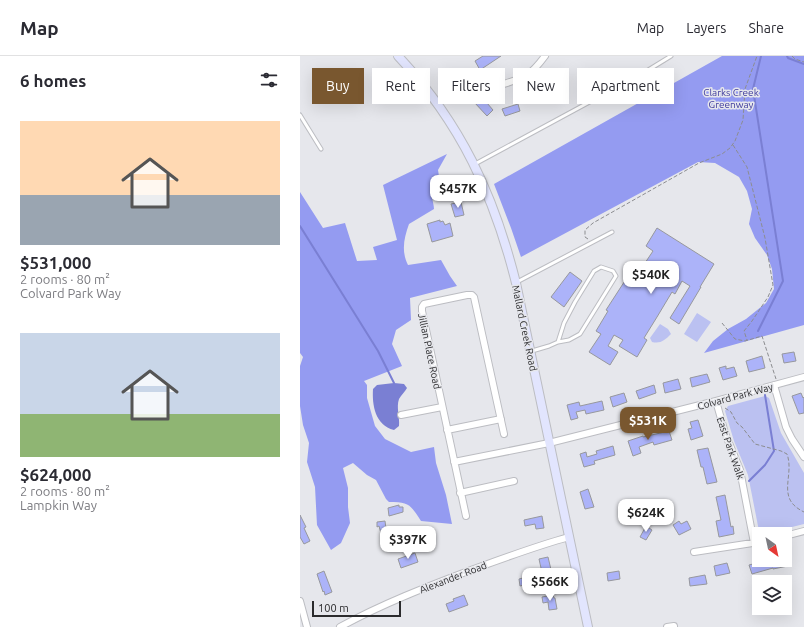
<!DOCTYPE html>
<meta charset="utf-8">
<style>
body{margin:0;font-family:Ubuntu,sans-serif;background:#f2f2f3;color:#2b2b33;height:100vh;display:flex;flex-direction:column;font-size:15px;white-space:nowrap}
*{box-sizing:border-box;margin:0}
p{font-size:13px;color:#7c7c81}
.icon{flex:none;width:22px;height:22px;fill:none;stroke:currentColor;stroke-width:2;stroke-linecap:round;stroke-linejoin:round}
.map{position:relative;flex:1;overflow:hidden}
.panel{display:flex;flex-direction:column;background:#fff;width:300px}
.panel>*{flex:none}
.top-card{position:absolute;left:12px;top:12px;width:380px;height:36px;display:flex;gap:8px}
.needle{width:26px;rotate:147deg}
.buttons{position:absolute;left:452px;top:471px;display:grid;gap:8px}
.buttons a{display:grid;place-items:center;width:40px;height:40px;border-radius:0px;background:#fff;box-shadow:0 4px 16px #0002;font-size:20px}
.scale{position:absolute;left:12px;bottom:10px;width:89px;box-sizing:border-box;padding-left:4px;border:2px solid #2b2b2d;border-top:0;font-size:11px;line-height:14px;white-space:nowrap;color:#2b2b2d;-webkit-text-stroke:3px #e6e7ec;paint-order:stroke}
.price{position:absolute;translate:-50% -34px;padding:0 9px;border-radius:8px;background:#fff;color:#222;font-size:13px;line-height:26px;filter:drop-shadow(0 1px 2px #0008)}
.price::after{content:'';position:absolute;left:50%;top:24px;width:12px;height:9px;margin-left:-6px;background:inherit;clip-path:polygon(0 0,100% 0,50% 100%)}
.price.on{background:#79572f;color:#fff}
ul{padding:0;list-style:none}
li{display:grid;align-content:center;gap:8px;height:212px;padding:0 20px}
li span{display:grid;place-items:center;height:124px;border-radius:0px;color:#555}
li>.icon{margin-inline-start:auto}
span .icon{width:72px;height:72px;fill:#fffc;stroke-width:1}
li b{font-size:17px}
h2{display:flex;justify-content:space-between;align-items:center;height:48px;padding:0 20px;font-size:17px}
.chip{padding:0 14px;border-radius:0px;background:#fff;box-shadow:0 4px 16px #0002;font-size:14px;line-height:36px}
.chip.on{background:#79572f;color:#fff}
header{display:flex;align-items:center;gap:24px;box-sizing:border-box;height:56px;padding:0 20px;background:#fff;border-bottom:1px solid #e1e1e2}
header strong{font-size:19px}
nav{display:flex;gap:22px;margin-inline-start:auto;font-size:14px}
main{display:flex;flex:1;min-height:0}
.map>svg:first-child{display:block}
</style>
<header>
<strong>Map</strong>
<nav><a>Map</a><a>Layers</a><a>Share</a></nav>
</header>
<main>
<section class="panel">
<h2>6 homes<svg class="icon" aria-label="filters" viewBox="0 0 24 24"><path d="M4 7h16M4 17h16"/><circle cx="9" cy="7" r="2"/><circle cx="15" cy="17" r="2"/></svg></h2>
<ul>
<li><span style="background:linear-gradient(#ffd9b3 60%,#9aa5b1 0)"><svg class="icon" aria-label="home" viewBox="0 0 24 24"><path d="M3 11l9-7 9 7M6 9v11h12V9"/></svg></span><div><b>$531,000</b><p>2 rooms · 80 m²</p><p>Colvard Park Way</p></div></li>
<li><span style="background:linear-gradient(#c9d6e8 65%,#8fb573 0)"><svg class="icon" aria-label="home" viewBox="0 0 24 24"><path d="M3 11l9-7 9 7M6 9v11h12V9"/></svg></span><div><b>$624,000</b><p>2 rooms · 80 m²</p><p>Lampkin Way</p></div></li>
</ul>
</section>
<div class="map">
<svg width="504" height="571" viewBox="0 0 504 571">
<rect width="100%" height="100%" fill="#e6e7ec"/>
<path fill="#bbc1f1" d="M397 257 411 266 397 286 384 278Z
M360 268 368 273 371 278C365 284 361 288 352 286L350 282Z
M465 340 469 342 481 377 504 417V468L464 478 459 475 448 419 434 385 425 355 428 350Z"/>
<path fill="#949bf1" d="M422 0H504V269L404 297 413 285 428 273 446 263 466 247 474 233 472 213 467 199 455 182 449 168 452 153 447 135 439 121 415 107 398 106 221 201 211 172 194 128Z
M147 98 138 114C141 128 134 129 132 140 132 143 134 149 134 153L109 168C104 182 101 195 108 209L141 204 150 220 157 230 110 242 111 264 96 274 92 288 102 310 64 325 67 329V342L75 370 85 383 111 396 134 391 136 407 146 439 152 468 121 465C110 448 109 446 89 446L86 443 76 424 67 419 53 407 43 412 48 432V451L50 467 41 487 31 494 17 469 15 431 7 406 9 387 3 369 0 350V310L3 301 0 297V136L23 172 45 167 57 205 77 204 73 191 97 184 83 129Z"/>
<path fill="#7a7fd3" d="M94 327 104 328 107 332C105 336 101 339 99 343 96 351 100 362 99 370L94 374C75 369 72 349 73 333L77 329Z"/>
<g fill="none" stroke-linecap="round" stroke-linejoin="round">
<path stroke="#7a7fd3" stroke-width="2" d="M487 0 488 2 504 8
M0 170 78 295 94 327
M458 275 483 225 453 33 461 0
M449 425 465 409 474 395 465 339"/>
</g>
<path fill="#acb3f9" stroke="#97989d" d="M183 0H201L180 14 175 5Z
M254 15 261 21 252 31 245 25Z
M164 19H177V34H172V37H164Z
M236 31 241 39 228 47 223 39Z
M181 40 193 54 187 60 174 46Z
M218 48 220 55 205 60 202 53Z
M161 146 164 159 155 161 151 148Z
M140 164V166L143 165 145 169 150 167 153 180 132 186 127 168Z
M357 172 414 208 400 231H401L379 268 370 262 390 230 382 225 375 238 372 236 357 261 344 282 347 284 337 301 319 290 323 284 314 279 308 290 318 296 310 309 289 296 301 278 296 275 308 255 306 254 330 217 338 222 343 214 341 213 353 195 346 190Z
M270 216 282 225 264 251 251 241Z
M494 296 496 305 484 307 482 298Z
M462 300 465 312 449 316 446 305Z
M426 310V313L434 311 437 320 423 324 419 312Z
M407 318 410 326 392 331 390 322Z
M378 323 381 333 365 337 363 327Z
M354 329 356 337 339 343 336 335Z
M324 337 327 346 313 351 310 341Z
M501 337 503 342 504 341V357L499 358 492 340Z
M302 345 304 354 286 358 285 354 276 356 278 362 271 364 267 349 279 346 280 350Z
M398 364 403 380 391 384 388 373 392 372 390 366Z
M369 375 372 384 354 389 353 386 339 391 341 397 333 400 328 385 343 380V381Z
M313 390 315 399 294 405 295 408 284 411 280 398 286 396 287 401 297 398 296 395Z
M408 392 417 426 407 428 403 411H401L397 394Z
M288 433 294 451 285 453 280 436Z
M425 439 431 471 433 470 434 478 419 481 416 465 421 464 416 441Z
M99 449V451H103V456L89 460 88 452Z
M0 459 6 471 4 472 10 485 4 488 0 481Z
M242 460 244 472 236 473 235 468 225 470 224 464Z
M85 465 87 480 82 481 79 470 77 471V466Z
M379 465 381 468 387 465 391 473 379 479 373 469Z
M346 470 352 474 346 484 340 481Z
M115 497 118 506 101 512 98 503Z
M248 501 253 522 247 523V520L243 521 239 503Z
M468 504H486L488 510 473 513V512L452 518 449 509Z
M427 507 430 517 416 520 414 510Z
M24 515 32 536 25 539 24 535 23 536 17 518Z
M319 515 320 523 308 525 307 517Z
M405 519 407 528 390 530 389 522Z
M230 520 232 527 220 530 219 523Z
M164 539 168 549 149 556 146 548 154 545 153 543Z
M253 539 254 542H255L257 553 249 554 248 546 243 547 242 541Z"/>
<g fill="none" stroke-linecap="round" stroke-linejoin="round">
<g stroke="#bcbdc2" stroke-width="5">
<path id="service" d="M0 59 21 93
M175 108 345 16 371 0
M217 226 312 176
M232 295 249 290 258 286 269 284 280 278 316 220 313 215 301 211 294 215 275 246 264 267 258 286"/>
</g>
<g stroke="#bcbdc2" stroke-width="8">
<path id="minor" d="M204 28C226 21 231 19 245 0
M474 329 486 371 492 383 504 401
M416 345 425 377 440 414 454 487
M101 359 142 351
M147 374 201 363
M154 406 249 387 416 345 504 321
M160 437 214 425
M166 460 122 255V251L124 248 167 239H172L174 241 204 378
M485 480 504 475
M394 496 459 486
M0 545 7 571
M40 571C82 548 126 531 171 514 204 502 236 490 269 481
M367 571 374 570V571"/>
</g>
<g stroke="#bcbdc2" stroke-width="10">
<path id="secondary" d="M98 0C161 67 194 139 216 227L288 571"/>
</g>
<path stroke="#8c8d90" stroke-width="1" stroke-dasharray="4 2" stroke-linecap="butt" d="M492 0 495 3 504 6
M433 89 447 111 465 182 473 229 468 241 452 265 444 275 447 284
M288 183 285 181V174L293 167 399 107 422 98 430 92 435 85 443 64 445 33 457 0
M422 267 435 283 445 285 462 280 476 323
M425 352 431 356 437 367 442 371 455 388 481 395 487 398C495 420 475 442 504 456"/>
<use href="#service" stroke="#fff" stroke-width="3"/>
<use href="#minor" stroke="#fff" stroke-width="6"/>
<use href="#secondary" stroke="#e2e5fe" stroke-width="8"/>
</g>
<g text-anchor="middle" stroke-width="3" stroke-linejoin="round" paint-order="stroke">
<g font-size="10" fill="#3e3a9c" stroke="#e6e7ec">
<text x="431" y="40">Clarks Creek<tspan x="431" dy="12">Greenway</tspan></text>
</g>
<g font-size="10" fill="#2b2b2d" stroke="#e6e7ec">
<text transform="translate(225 272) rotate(78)" y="4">Mallard Creek Road</text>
<text transform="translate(130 295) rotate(78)" y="4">Jillian Place Road</text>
<text transform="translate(435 340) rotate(-15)" y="4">Colvard Park Way</text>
<text transform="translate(431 392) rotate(71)" y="4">East Park Walk</text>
<text transform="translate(153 521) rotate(-21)" y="4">Alexander Road</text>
</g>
</g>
</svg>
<div class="buttons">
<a><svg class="needle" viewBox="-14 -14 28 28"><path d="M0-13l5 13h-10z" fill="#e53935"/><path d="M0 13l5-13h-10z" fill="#7c7c81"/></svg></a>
<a><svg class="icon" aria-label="layers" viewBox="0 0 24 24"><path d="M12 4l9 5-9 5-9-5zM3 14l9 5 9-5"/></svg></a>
</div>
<div class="scale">100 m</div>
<b class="price" style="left:158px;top:153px">$457K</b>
<b class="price" style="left:351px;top:239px">$540K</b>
<b class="price on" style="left:348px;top:385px">$531K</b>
<b class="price" style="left:346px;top:477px">$624K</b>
<b class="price" style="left:108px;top:504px">$397K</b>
<b class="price" style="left:250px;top:546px">$566K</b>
<div class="top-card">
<a class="chip on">Buy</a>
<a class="chip">Rent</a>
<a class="chip">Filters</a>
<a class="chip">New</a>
<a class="chip">Apartment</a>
</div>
</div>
</main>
